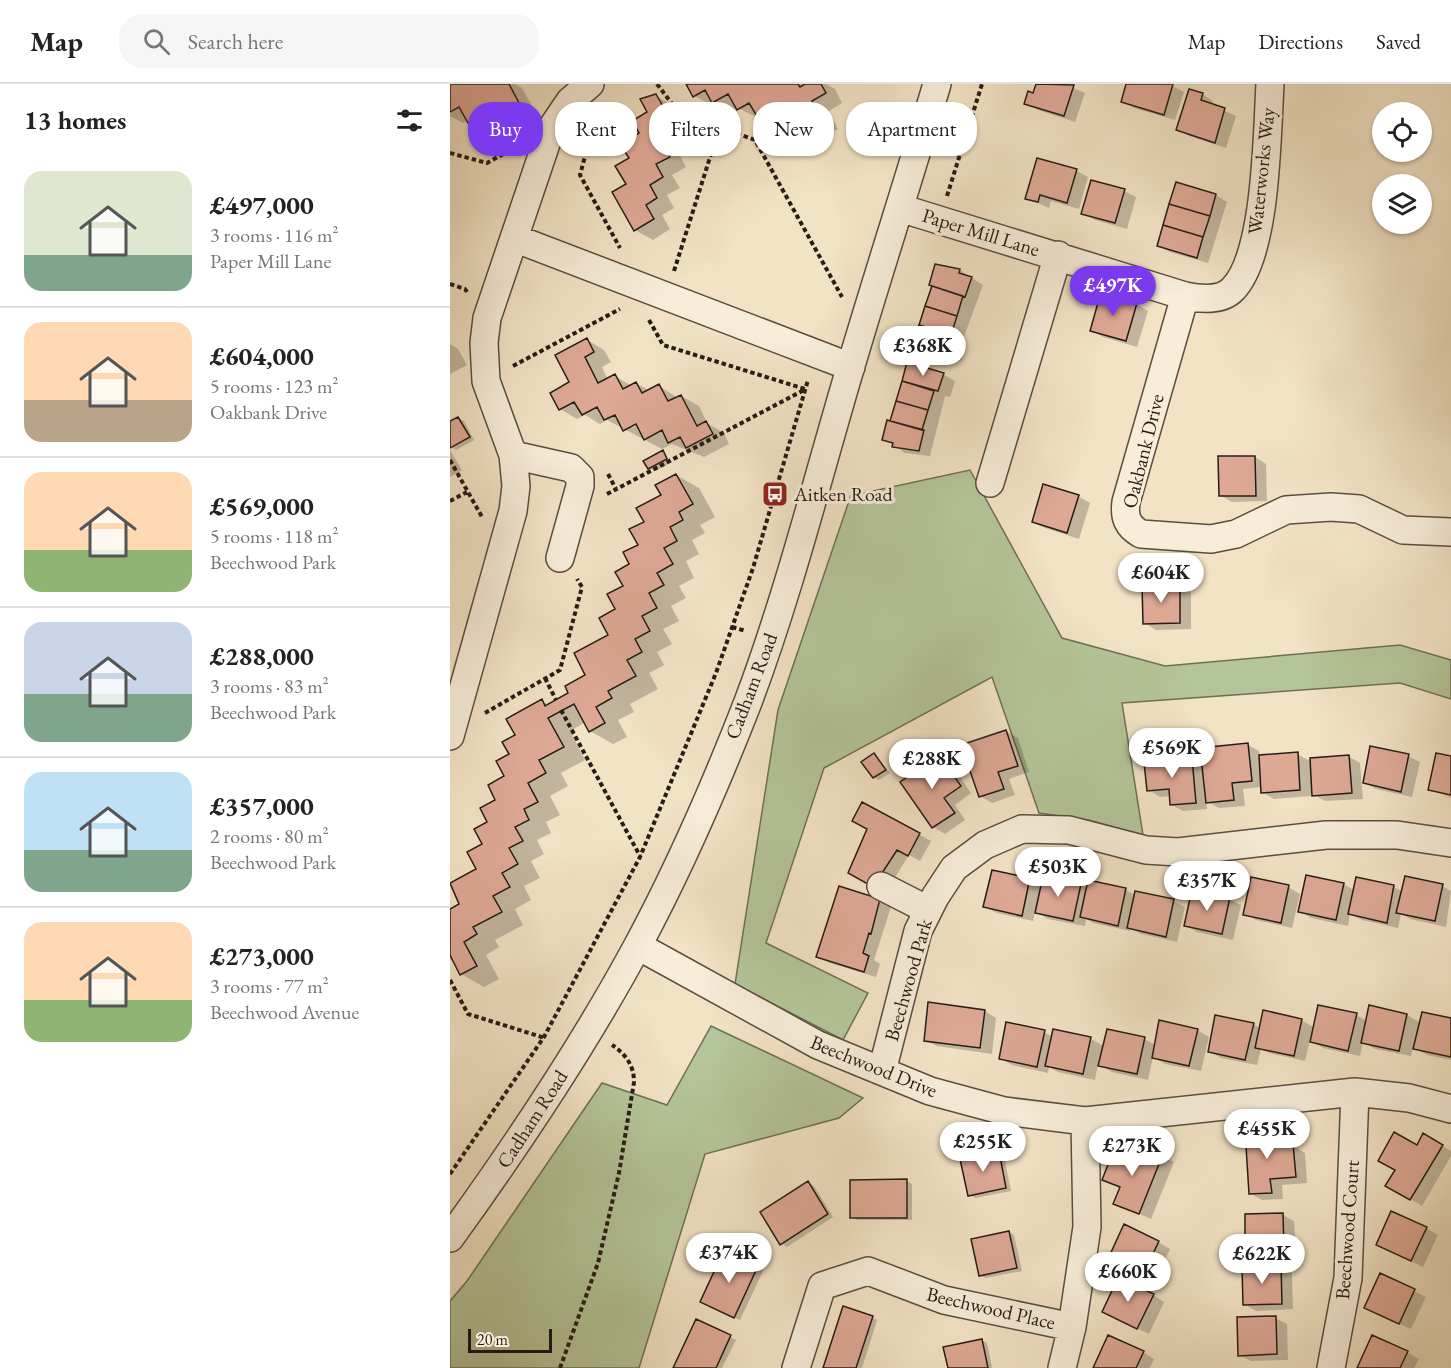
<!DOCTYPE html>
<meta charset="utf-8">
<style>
body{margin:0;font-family:"EB Garamond",serif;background:#f6f6f6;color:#222;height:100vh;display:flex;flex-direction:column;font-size:22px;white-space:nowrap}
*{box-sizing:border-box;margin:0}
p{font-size:20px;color:#767676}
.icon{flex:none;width:33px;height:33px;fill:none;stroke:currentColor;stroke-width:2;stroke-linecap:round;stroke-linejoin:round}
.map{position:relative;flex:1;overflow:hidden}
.drawer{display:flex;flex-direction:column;background:#fff;width:450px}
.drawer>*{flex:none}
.banner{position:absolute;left:18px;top:18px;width:570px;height:54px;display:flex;gap:12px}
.controls{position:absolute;left:922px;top:18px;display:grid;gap:12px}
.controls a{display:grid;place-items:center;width:60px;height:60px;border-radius:50%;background:#fff;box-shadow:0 2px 4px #0004;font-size:30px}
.scale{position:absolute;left:18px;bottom:15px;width:84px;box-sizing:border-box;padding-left:6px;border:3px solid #261c15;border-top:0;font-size:16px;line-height:21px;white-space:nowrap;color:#261c15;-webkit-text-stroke:4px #f7edd9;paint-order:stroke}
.price{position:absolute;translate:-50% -51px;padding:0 14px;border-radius:21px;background:#fff;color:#222;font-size:20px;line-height:39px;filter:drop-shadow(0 2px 3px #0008)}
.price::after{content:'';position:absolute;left:50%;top:36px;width:18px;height:14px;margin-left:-9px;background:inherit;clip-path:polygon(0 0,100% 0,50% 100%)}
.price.selected{background:#7c3aed;color:#fff}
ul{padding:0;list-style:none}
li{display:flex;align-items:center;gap:18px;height:150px;padding:0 24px}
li+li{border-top:2px solid #e0e0e0}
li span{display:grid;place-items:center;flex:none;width:168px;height:120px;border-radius:18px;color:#555}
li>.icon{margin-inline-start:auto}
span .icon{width:72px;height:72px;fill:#fffc;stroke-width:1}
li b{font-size:26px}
h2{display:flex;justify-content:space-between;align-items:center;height:72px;padding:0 24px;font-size:26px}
.chip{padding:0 21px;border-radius:24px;background:#fff;box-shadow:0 2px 4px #0004;font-size:21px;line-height:54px}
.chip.selected{background:#7c3aed;color:#fff}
header{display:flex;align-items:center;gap:36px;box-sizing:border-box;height:84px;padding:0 30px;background:#fff;border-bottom:2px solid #e0e0e0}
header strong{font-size:28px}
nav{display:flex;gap:33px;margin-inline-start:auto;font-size:21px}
.search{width:420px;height:54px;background:#f6f6f6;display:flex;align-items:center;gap:15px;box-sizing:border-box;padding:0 21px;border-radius:24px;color:#767676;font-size:22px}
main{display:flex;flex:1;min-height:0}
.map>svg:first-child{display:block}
</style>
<header>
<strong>Map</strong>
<div class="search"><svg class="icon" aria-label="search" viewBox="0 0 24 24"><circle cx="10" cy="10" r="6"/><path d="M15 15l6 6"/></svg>Search here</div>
<nav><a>Map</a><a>Directions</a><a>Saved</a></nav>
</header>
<main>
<section class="drawer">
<h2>13 homes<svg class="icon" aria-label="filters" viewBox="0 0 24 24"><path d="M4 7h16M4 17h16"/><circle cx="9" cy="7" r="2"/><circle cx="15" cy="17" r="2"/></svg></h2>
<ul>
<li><span style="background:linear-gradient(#dfe7d0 70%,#7fa58c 0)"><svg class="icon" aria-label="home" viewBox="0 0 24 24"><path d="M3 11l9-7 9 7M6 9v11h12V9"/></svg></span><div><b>£497,000</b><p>3 rooms · 116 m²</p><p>Paper Mill Lane</p></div></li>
<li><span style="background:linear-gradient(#ffd9b3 65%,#b9a48a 0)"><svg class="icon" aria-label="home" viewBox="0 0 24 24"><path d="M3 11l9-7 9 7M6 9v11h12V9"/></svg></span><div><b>£604,000</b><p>5 rooms · 123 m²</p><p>Oakbank Drive</p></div></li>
<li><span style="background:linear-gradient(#ffd9b3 65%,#8fb573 0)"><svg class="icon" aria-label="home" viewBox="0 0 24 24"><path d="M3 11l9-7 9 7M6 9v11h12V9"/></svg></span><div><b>£569,000</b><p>5 rooms · 118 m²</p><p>Beechwood Park</p></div></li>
<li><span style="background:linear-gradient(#c9d6e8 60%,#7fa58c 0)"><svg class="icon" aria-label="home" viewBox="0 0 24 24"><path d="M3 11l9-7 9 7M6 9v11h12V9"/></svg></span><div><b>£288,000</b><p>3 rooms · 83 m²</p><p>Beechwood Park</p></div></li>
<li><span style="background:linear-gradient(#bfe0f5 65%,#7fa58c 0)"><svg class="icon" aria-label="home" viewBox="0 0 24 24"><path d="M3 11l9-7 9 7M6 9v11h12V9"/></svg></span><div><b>£357,000</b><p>2 rooms · 80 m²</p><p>Beechwood Park</p></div></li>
<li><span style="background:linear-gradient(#ffd9b3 65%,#8fb573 0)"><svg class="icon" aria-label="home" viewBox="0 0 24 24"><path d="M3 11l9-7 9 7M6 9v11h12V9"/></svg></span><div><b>£273,000</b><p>3 rooms · 77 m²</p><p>Beechwood Avenue</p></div></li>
</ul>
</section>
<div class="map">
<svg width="1001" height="1284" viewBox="0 0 1001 1284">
<rect width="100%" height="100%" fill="#f2e3c5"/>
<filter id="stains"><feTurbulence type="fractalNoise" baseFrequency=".00333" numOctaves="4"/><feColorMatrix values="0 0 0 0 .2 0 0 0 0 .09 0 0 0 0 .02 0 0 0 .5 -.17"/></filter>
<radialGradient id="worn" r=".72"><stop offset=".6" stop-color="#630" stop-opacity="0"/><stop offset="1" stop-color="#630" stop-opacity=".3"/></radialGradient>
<path fill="#b4c599" stroke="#6d7057" stroke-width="1.5" d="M520 386 612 554 715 582 950 561 1001 576V615L950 599 672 619 693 751 638 736 589 729 542 593 374 684 316 859 418 909 393 956 285 900 328 626 402 408 409 410Z
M261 942 413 1014 389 1034 255 1070 189 1284H0V1217L17 1197 152 999 217 1021Z"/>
<path fill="#0003" fill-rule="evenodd" d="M0 0H65L72 4 86 29 69 38 62 34 37 48 19 36 13 39 0 32Z
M238 0H376L385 5 392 19 379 27 388 45 363 59 346 48 339 36 327 43 288 24 281 28 266 20 262 22 245 12Z
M588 0H614L635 9 625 38 588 26 576 19 584 11Z
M678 0H718L734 8 725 36 684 24 673 17Z
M752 10 763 17 762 21 786 32 776 64 739 52 728 46Z
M206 12 223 22 245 59 228 68 236 83 222 91 230 104 217 111 224 124 212 131 220 145 203 156 185 146 178 100 181 75Z
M588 75 627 87 638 93 629 125 601 117 599 124 577 114Z
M674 107 686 113 677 145 645 136 633 129Z
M766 111 777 118 758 179 720 168 709 162Z
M486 182 510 186 533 201 512 258 516 261 511 277 465 259Z
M686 220 698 227 687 263 653 253 642 246Z
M137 256 154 266 161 278 152 283 158 296 165 292 182 302 186 299 200 307 209 302 228 314 231 312 249 322 257 339 274 349 279 360 254 373 222 360 212 365 157 336 150 340 135 331 127 335 110 325ZM193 338 182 344V340Z
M0 260 8 265 17 281 0 290Z
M458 280 493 290 505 297 500 313 495 312 480 372 455 369 434 355Z
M8 334 14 337 24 356 6 366 0 362V339Z
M0 366 12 386 0 393Z
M213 368 222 378 205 387 199 384 196 377Z
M805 373 816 380 817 417 782 418 770 411Z
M226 391 249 404 265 433 250 441 255 449 242 456 249 470 236 477 244 494 229 502 236 514 221 522 229 537 213 545 222 560 207 568 214 581 199 589 208 605 180 620 184 628 168 636 177 653 163 660 140 647 136 638 120 647 135 676 111 689 118 702 100 712 110 731 96 738 101 749 87 756 94 770 81 777 90 794 74 802 81 816 65 825 73 841 45 856 49 863 36 871 49 895 34 903 11 890 3 874 0 876V826L11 820 28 786 39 739 67 652 92 617 99 621 120 610 137 592 161 552 196 438Z
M628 412 640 419 629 455 595 444 583 438Z
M729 501 741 508V545L706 546 695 539Z
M556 647 568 654 579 688 559 695 565 711 542 719 530 712Z
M798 661 809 667 810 673 847 670 862 678 898 672 910 679 913 715 875 717 861 709V712L824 715 812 708V703L793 705 795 722 769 724 756 717 757 725 733 727 722 721 721 712 710 713 699 706 741 675 754 682Z
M425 671 440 689 429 696 424 693Z
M958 672 970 678 962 713 926 705 914 699Z
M489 673 501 680 521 709 505 721 515 736 495 750 483 743Z
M1001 674V714L980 705Z
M413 720 481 757 470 777 459 771 436 808Z
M908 795 944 803 953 808 992 802 1001 807 996 843 960 835 951 830 948 844 912 836 900 830 898 842 861 834 850 827 894 800 905 807Z
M579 796 592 803 631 801 638 805 676 806 686 812 723 817 735 823 727 858 691 850 681 844 680 847 643 839 636 835 635 842 598 835 585 827 583 837 547 829 535 823Z
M838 803 850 810 842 844 806 836 795 830Z
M779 815 791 821 783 856 747 848 736 841Z
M429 816 441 823 424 876 430 880 426 893 380 879 368 872Z
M535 927 546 934 542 970 487 962 475 956Z
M906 931 917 937 957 931 971 939 1001 936V976L977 971 963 963 961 972 925 965 913 958 910 972 873 964 860 956 855 977 819 969 811 965 807 981 771 974 759 967 803 940 811 945 851 936 865 944Z
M747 946 759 953 751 987 715 980 703 973 698 996 662 988 648 980 645 996 608 988 599 983 598 989 562 981 550 974 594 948 603 953 604 947 641 955 654 962 694 955 706 961Z
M822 1045 834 1052 835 1062H843L855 1069 857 1099 832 1101 833 1115 812 1116 801 1110Z
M974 1051 1001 1067V1072L972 1122 937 1101Z
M694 1064 724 1078 701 1135 665 1119 671 1104 654 1095 689 1076Z
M548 1069 554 1072 561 1107 525 1114 520 1111Z
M457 1097 462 1100V1136H407L402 1133Z
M358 1099 364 1102 383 1133 337 1163 331 1159Z
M833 1131 844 1137 846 1173 808 1174 797 1168Z
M976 1144 988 1151 973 1183 928 1161Z
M559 1148 564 1151 572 1187 535 1194 530 1191Z
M708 1158 720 1165 705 1197 671 1181Z
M275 1168 313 1187 290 1236 257 1220Z
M830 1183 842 1190 843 1225 806 1227 794 1220Z
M931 1191 976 1213 961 1245 927 1230Z
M703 1211 714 1218 699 1250 665 1234Z
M422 1233 427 1236 412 1284H374Z
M825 1234 837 1240 838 1276 801 1277 789 1271Z
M247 1237 286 1256 272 1284H225Z
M531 1256 537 1259 542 1284H499Z
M693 1268 704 1275 700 1284H645Z
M957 1268 969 1275 964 1284H908Z"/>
<path fill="#dea895" stroke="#261c15" stroke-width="1.5" d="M0 0H59L69 19 51 29 47 23 18 39 9 23 0 28Z
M236 0H348L350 3 355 0H371L376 9 362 17 372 34 345 50 329 22 308 34 299 19 287 26 278 10 262 19 255 6 243 13Z
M586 0 624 1 614 32 574 20 578 7 583 9Z
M676 0H723L714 31 671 18Z
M739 5 753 9 751 16 775 24 765 59 726 46Z
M206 10 228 49 211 58 220 73 206 80 213 93 200 101 207 114 196 121 204 135 184 147 162 108 176 100 165 82 179 74 170 60 189 49 182 37 197 28 190 15Z
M587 74 627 85 617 119 590 111 588 118 575 115Z
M641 96 675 105 665 139 631 130Z
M726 98 766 110 760 132 719 120Z
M719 120 760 132 753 153 713 141Z
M713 141 753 153 747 174 707 162Z
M485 180 510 185 509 189 522 193 515 213 479 201Z
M482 202 513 212 507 232 475 222Z
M651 208 687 219 676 257 640 247Z
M475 222 507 232 501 251 469 241Z
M469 241 505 252 499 271 463 260Z
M137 254 144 268 135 273 148 299 165 290 173 305 186 298 192 309 209 300 218 317 231 311 247 342 256 337 263 350 236 364 230 353 218 359 212 346 194 356 186 340 173 347 165 331 154 336 147 323 132 331 124 318 109 326 100 309 119 298 105 271Z
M457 278 494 289 488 307 452 297Z
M452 297 484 307 478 326 446 317Z
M446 317 478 326 472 346 440 337Z
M8 333 20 353 0 364V337Z
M437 336 474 346 469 367 442 363 443 359 432 356Z
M213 366 217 375 198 385 193 377Z
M768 372H805L806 412H769Z
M226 390 243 420 229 428 233 436 220 443 227 457 214 464 223 480 207 489 214 501 199 509 207 524 192 532 200 547 185 555 192 568 177 576 186 592 158 607 162 614 146 623 155 639 139 648 124 620 98 634 114 663 89 676 96 689 78 699 88 718 74 725 79 736 65 743 73 757 59 764 68 780 52 789 60 803 43 812 52 828 23 843 27 850 14 858 27 882 10 891 0 871V825L9 820 0 799 26 785 17 768 32 760 24 745 37 738 30 724 45 716 38 701 54 692 46 677 59 670 52 658 65 651 56 635 92 615 95 622 118 609 115 602 135 591 124 569 158 551 149 534 165 525 157 510 173 502 165 488 179 480 173 468 188 461 179 445 194 438 186 424 211 411 205 401Z
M593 400 629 411 617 449 582 438Z
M692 500H730V539L693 540Z
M556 646 568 682 548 688 554 705 529 713 511 661Z
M798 659 802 697 782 699 784 716 756 719 750 664Z
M920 662 959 670 951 708 913 699Z
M848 668 850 706 811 709 809 671Z
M424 669 436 686 423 694 411 678Z
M986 669 1001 672V711L978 706Z
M489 671 511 702 494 714 505 729 482 744 450 698Z
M899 671 902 709 862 712 860 674Z
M742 674 746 719 720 721 719 705 697 707 694 678Z
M412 718 470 749 458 772 447 766 423 803 398 789 417 745 402 737Z
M542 786 580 794 572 832 533 823Z
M856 791 894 799 886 836 848 828Z
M593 792 631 800 623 837 585 829Z
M955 792 993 800 985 837 946 829Z
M801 793 839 801 831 839 793 831Z
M906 793 944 801 937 839 898 830Z
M638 796 676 804 668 842 630 833Z
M389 802 430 815 421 850 419 849 413 869 419 872 414 888 366 873Z
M742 805 780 813 772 850 734 842Z
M685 807 724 815 716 853 677 844Z
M478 918 535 926 530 964 474 957Z
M868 921 907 929 898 967 860 958Z
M919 921 957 930 949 967 911 959Z
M813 926 852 935 844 972 805 964Z
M972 928 1001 934V973L963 965Z
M765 931 804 939 795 976 758 968Z
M709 936 748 945 739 982 702 974Z
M556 938 595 946 587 983 549 975Z
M603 945 641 953 633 990 595 982Z
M657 945 695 953 687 990 648 982Z
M823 1044 824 1062 843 1060 846 1093 820 1095 822 1109 799 1110 795 1046Z
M944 1048 967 1061 973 1049 993 1061 960 1116 935 1102 945 1086 928 1077Z
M693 1062 713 1070 689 1130 663 1120 670 1103 652 1096 664 1065 688 1074Z
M549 1067 556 1104 518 1112 510 1075Z
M457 1095V1134H400V1096Z
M358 1097 378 1130 330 1161 310 1128Z
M941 1127 977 1143 961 1177 926 1161Z
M833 1129 834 1167 795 1168V1130Z
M674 1140 709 1157 693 1191 658 1175Z
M559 1147 567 1184 529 1192 521 1155Z
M274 1166 308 1182 284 1234 250 1218Z
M831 1181 832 1220 793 1221 792 1183Z
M930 1189 965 1205 949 1240 914 1224Z
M668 1194 704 1210 687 1245 652 1228Z
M393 1222 423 1232 406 1284H373Z
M826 1232 827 1270 788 1272 787 1233Z
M246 1235 281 1251 266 1284H223Z
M658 1251 694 1267 686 1284H643Z
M922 1251 958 1267 950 1284H907Z
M532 1255 538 1284H498L493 1263Z"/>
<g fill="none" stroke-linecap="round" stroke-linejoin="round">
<g stroke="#594e41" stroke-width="30">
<path id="minor" d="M450 124 735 212C750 215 772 217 783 205 817 170 817 49 820 0
M64 154 401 283
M735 212 676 418C674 433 677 442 691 450L761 455 786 450 836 426 881 423 909 425 953 446 1001 448
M63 371 121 384 130 393V402L110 474
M540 399 608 171
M0 652 63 427 66 402 63 371 36 297 34 259 37 234 101 45 120 17 140 0
M431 802 478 826
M188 862 368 961 480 1007 554 1027 635 1037 905 1008 959 1014 1001 1025
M432 987 468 847 485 813 504 784 535 761 572 745 619 746 696 766 728 768 876 751H947L1001 759
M0 1154C68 1060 133 963 188 861 230 783 266 700 298 618 339 509 367 396 400 285 428 190 459 95 487 0
M346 1284 372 1202 418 1187 494 1216 622 1243
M612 1284 622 1243 637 1143 635 1037
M881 1284 898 1194 905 1008"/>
</g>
<path stroke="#261c15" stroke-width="4" stroke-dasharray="4.5 3" stroke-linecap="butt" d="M207 0 229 29 305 56 392 213
M146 31 130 91 170 164
M0 69 37 79 66 63
M497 112 532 0
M224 187 269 45
M0 200 15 205 17 208
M199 236 213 261 355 305
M63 282 170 225
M0 376 32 433
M158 390 166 405
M157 410 354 306
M0 417 17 408
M282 543 296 547
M95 594 106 616
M111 626 190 772
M35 629 110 586 132 503 127 495
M0 896 18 930 95 954
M0 1090 94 953 190 773 266 589 303 484 358 296
M110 1284 148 1179 169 1089 184 998C184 982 176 970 162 961"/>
<use href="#minor" stroke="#f7edd9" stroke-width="27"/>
</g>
<defs>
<g id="bus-square" transform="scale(1.35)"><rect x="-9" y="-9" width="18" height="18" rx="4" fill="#8f2418" stroke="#f7edd9"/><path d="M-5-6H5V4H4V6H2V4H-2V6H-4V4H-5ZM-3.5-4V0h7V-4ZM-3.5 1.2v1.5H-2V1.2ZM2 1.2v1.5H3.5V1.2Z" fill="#fff"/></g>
</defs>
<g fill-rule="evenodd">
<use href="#bus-square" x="325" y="410"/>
</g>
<g text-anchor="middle" stroke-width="6" stroke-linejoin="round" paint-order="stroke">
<g font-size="20" fill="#261c15" stroke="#f7edd9">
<text transform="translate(811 87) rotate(-84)" y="7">Waterworks Way</text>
<text transform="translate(531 148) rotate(17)" y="7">Paper Mill Lane</text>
<text transform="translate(693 367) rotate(-76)" y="7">Oakbank Drive</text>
<text transform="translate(301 602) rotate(-69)" y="7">Cadham Road</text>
<text transform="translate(458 896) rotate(-74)" y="7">Beechwood Park</text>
<text transform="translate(424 982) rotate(22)" y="7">Beechwood Drive</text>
<text transform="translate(82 1035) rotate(-57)" y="7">Cadham Road</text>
<text transform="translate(897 1146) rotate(-86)" y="7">Beechwood Court</text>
<text transform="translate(541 1224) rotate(13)" y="7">Beechwood Place</text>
</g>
<g font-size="20" fill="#261c15" stroke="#f7edd9" text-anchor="start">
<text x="344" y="417">Aitken Road</text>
</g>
</g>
<rect width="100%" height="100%" filter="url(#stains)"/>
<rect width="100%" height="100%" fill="url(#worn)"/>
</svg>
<div class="controls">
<a><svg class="icon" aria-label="locate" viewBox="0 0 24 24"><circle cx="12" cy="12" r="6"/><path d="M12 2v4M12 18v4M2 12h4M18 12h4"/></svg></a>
<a><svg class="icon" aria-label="layers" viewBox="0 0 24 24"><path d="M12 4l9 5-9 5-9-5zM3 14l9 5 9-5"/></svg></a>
</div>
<div class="scale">20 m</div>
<b class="price selected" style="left:663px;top:233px">£497K</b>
<b class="price" style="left:473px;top:293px">£368K</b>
<b class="price" style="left:711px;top:520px">£604K</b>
<b class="price" style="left:722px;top:695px">£569K</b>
<b class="price" style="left:482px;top:706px">£288K</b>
<b class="price" style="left:608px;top:814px">£503K</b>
<b class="price" style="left:757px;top:828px">£357K</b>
<b class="price" style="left:817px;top:1076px">£455K</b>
<b class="price" style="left:533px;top:1089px">£255K</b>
<b class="price" style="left:682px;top:1093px">£273K</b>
<b class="price" style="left:279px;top:1200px">£374K</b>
<b class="price" style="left:812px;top:1201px">£622K</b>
<b class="price" style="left:678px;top:1219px">£660K</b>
<div class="banner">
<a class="chip selected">Buy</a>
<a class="chip">Rent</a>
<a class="chip">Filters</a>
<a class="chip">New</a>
<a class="chip">Apartment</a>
</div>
</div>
</main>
